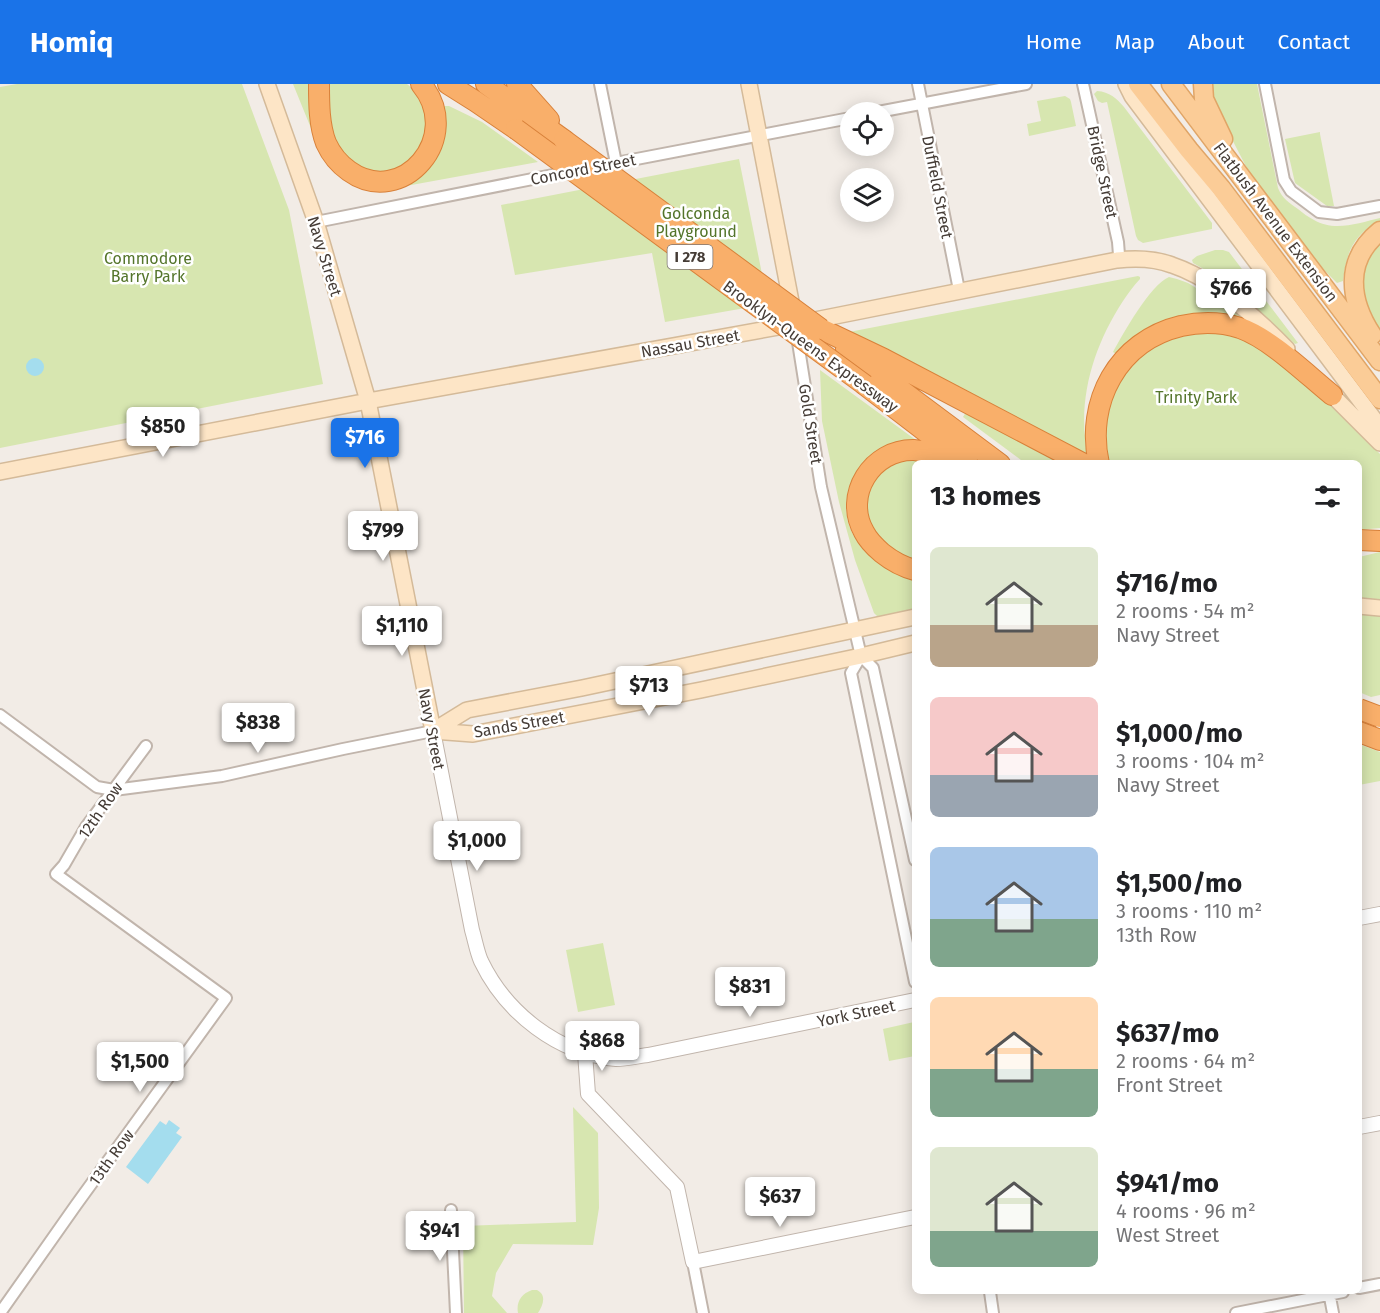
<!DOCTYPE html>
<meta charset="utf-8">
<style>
body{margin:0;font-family:"Fira Sans",sans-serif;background:#f6f6f6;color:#202124;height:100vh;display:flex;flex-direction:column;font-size:22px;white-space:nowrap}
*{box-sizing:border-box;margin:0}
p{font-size:20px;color:#757577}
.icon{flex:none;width:33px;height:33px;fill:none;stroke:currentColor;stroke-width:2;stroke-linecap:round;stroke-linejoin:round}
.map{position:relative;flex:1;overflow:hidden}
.drawer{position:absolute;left:912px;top:376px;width:450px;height:834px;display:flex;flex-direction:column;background:#fff;border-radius:9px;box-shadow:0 3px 15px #0003}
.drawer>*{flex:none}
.controls{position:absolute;left:840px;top:18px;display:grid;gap:12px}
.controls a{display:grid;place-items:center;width:54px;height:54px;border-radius:50%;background:#fff;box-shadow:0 3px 15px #0003;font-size:30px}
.price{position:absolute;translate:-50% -51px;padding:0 14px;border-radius:6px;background:#fff;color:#222;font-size:20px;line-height:39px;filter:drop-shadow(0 2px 3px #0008)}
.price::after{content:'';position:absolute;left:50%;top:36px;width:18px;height:14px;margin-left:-9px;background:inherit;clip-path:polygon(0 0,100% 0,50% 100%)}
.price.selected{background:#1a73e8;color:#fff}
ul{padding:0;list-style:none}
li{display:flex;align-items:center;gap:18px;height:150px;padding:0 18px}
li span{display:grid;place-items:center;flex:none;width:168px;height:120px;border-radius:9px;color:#555}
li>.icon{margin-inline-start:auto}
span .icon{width:72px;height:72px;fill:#fffc;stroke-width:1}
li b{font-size:26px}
h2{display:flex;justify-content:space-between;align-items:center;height:72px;padding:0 18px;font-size:26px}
header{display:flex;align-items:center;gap:36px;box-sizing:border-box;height:84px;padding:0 30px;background:#1a73e8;color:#fff}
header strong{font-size:28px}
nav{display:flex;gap:33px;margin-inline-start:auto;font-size:21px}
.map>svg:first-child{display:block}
</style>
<header>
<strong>Homiq</strong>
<nav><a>Home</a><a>Map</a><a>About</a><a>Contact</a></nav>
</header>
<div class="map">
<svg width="1380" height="1229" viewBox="0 0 1380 1229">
<rect width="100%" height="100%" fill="#f2ece6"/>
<path fill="#d7e6b0" d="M17 0H242L289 126 323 300 0 364V3Z
M293 0H311L317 59Z
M329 0H407L418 9 426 22 427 53 410 78 397 85 382 89 366 87 352 80 340 69 333 53 330 37Z
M1208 0H1257L1278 104C1282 114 1289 119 1298 125 1303 129 1308 133 1314 136 1334 148 1359 139 1380 134V137C1353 150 1346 170 1343 197L1337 199 1317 179 1251 92 1223 38Z
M1097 7C1110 8 1116 14 1124 23L1212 139V145L1143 159 1138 156 1136 152 1107 18 1102 19 1098 17 1094 10Z
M1065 12 1070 15 1071 18 1076 42 1029 52 1027 40 1041 37 1037 17Z
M444 22H449L482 38 538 78 395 104C422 95 444 77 445 46 446 38 443 30 444 22Z
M1320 48V50L1334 122H1327L1295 99 1285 55Z
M739 75 768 220 665 238 652 169 515 191 501 121Z
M1380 157V253L1362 216 1363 184 1373 164Z
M1215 166H1223L1229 168 1298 259 1295 260 1228 199 1193 179 1192 176 1197 172Z
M1138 192 1140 193V195C1133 202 1128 210 1123 217 1093 263 1076 318 1088 373L849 248Z
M1169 193 1177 195 1188 199 1250 237C1230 235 1209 232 1189 232 1161 232 1135 252 1116 270L1113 268C1123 250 1150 201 1169 193Z
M1206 245 1247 254 1318 307 1365 354 1380 370V444L1359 446V380H1106L1103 353 1112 301 1152 259Z
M820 286 920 359C907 361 890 360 879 366 850 381 835 429 857 456 861 460 868 463 872 466 887 476 901 486 915 495V527L878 533 874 529 855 476 839 418 822 337Z
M966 328 1068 379H1025L963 333Z
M919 374 938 379 915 380V479L905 476 875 452 867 432V422L868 409 874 396 882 386 905 375Z
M1380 468V517L1359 514V473Z
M1359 529 1380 532V611L1371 613 1359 608Z
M1359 660 1380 668V697L1359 701Z
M603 859 615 921 578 928 566 866Z
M914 938 915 946V972L889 977 883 945Z
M573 1023 598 1049 599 1124 593 1161 513 1160 496 1189 492 1212 507 1229H464L463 1142 576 1138Z
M532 1206H537C547 1211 543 1221 538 1229H518C516 1218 521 1210 532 1206Z"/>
<path fill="#a4ddee" d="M26 283a9 9 0 1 1 18 0a9 9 0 1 1-18 0Z
M169 1036 180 1044 176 1049 182 1053 148 1100 126 1083 160 1037 166 1041Z"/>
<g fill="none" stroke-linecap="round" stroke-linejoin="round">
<g stroke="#c1b5ac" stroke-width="14">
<path id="minor" d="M600 0 616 79
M918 0 959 206
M1083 0 1118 158 1119 171 1117 176
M1265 0 1284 96 1291 107 1319 128 1337 130 1380 122
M878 28 1026 0
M600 82 850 34
M316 138 573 87
M797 252 821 403 861 572 873 584 915 776
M861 572 851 589 915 898
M0 631 97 703 114 706 222 692 343 665 433 647
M451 1126 456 1229
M693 1178 703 1229
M1359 1204 1380 1200
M990 1208 993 1229
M1329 1208 1333 1229
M0 1229 76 1121 226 914 56 790 64 781 86 743 146 662
M1236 1229 1343 1208"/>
</g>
<g stroke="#c1b5ac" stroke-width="16">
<path id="tertiary" d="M433 647 472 846C475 856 477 868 481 877 506 929 558 970 616 975 627 975 638 972 648 971L915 916
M1359 834 1380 830
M585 969 588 1010 677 1103 693 1178 915 1133
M1359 1043 1380 1039"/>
</g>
<g stroke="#d4ba99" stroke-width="18">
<path id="secondary" d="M267 0 316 138 368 317 433 647
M749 0 793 228
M1126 0 1132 12 1380 343
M1325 304 1380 359
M0 388 368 317 795 240 1117 176C1135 174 1154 174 1172 181 1214 195 1256 233 1287 265
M1359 522 1380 524
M433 647 467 626 582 604 915 533
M433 647 473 650 701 606 861 572 915 559"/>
</g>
<g stroke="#e0a567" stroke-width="21">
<path id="primary" d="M1138 0 1189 66 1221 104 1380 315
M1171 0 1380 277
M1203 0 1204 15 1223 55
M1372 251C1349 216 1344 176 1380 147"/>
</g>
<g stroke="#d8813a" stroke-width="22">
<path id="motorway" d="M319 0C319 19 319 41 326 59 331 70 339 80 349 87 402 125 465 53 421 0
M448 0 475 17 516 45
M486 0 564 56
M517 0 549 36
M821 245 884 275 1084 380
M846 265 1000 380
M865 301 968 380
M1099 380C1085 318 1118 257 1181 242 1200 238 1221 238 1240 244 1271 255 1306 290 1332 311
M1359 456 1380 457
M915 486C903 483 892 477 882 469 875 463 868 456 864 448 843 411 872 365 914 366 928 367 941 373 953 380
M1359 648 1380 656"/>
</g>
<use href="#minor" stroke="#fff" stroke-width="10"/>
<use href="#tertiary" stroke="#fff" stroke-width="14"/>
<use href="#secondary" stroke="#fde5c6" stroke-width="15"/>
<use href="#primary" stroke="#fbcc97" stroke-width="18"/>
<use href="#motorway" stroke="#f9af6a" stroke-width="20"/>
<g stroke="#d8813a" stroke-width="22" stroke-linecap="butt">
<path id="motorway-bridge" d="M516 45 865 301
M564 56 821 245
M1359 625 1380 633"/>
</g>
<use href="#motorway-bridge" stroke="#f9af6a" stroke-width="20"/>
</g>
<g text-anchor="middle" stroke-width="5" stroke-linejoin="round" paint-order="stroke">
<rect fill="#fff" stroke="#7d7672" stroke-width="1.5" x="667.5" y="161" width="45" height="24" rx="4.5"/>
<g font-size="15" font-weight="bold" fill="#453c36">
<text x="690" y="178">I 278</text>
</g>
<g font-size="16" fill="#453c36" stroke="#fff">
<text transform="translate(583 85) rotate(-11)" y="6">Concord Street</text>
<text transform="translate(1103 88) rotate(78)" y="6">Bridge Street</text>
<text transform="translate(938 103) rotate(79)" y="6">Duffield Street</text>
<text transform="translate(1276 138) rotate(53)" y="6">Flatbush Avenue Extension</text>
<text transform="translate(325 172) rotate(73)" y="6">Navy Street</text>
<text transform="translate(690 259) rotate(-10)" y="6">Nassau Street</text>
<text transform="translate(811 262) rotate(36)" y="6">Brooklyn-Queens Expressway</text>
<text transform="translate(811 340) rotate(81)" y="6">Gold Street</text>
<text transform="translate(519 640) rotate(-10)" y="6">Sands Street</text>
<text transform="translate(432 645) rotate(79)" y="6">Navy Street</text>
<text transform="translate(100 726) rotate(-55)" y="6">12th Row</text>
<text transform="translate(856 929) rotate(-12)" y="6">York Street</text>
<text transform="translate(111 1073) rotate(-54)" y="6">13th Row</text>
</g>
<g font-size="16" fill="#54752b" stroke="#fff">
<text x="696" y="135">Golconda<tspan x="696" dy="18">Playground</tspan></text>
<text x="148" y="180">Commodore<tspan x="148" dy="18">Barry Park</tspan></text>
<text x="1196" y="319">Trinity Park</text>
</g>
</g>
</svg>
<div class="controls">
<a><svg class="icon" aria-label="locate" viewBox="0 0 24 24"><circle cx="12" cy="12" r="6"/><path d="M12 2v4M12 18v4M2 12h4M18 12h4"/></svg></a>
<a><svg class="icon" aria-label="layers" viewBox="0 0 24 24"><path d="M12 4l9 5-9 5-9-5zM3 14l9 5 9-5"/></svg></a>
</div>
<b class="price" style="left:1231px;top:236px">$766</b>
<b class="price" style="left:163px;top:374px">$850</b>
<b class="price selected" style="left:365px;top:385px">$716</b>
<b class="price" style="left:383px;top:478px">$799</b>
<b class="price" style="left:402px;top:573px">$1,110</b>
<b class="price" style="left:649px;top:633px">$713</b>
<b class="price" style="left:258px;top:670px">$838</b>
<b class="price" style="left:477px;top:788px">$1,000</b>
<b class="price" style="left:750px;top:934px">$831</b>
<b class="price" style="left:602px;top:988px">$868</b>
<b class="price" style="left:140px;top:1009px">$1,500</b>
<b class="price" style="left:780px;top:1144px">$637</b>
<b class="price" style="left:440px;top:1178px">$941</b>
<section class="drawer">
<h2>13 homes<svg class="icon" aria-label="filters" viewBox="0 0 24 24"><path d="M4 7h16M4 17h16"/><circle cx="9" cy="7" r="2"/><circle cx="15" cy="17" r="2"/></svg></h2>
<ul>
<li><span style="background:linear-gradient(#dfe7d0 65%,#b9a48a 0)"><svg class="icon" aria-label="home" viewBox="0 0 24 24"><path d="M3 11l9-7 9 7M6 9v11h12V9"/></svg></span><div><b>$716/mo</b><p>2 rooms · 54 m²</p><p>Navy Street</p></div></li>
<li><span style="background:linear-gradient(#f6c9c9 65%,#9aa5b1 0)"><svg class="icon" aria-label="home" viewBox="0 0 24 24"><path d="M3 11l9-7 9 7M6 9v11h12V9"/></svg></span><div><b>$1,000/mo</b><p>3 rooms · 104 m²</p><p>Navy Street</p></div></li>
<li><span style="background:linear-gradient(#a9c7e8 60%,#7fa58c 0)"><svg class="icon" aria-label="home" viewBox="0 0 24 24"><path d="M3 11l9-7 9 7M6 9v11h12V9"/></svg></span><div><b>$1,500/mo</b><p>3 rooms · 110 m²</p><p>13th Row</p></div></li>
<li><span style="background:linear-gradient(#ffd9b3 60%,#7fa58c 0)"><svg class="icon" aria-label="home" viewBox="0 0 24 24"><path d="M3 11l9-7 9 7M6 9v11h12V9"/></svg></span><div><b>$637/mo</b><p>2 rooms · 64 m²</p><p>Front Street</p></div></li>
<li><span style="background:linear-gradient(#dfe7d0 70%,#7fa58c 0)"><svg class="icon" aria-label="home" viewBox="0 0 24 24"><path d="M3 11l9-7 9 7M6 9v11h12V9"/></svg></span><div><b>$941/mo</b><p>4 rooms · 96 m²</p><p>West Street</p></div></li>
</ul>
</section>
</div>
